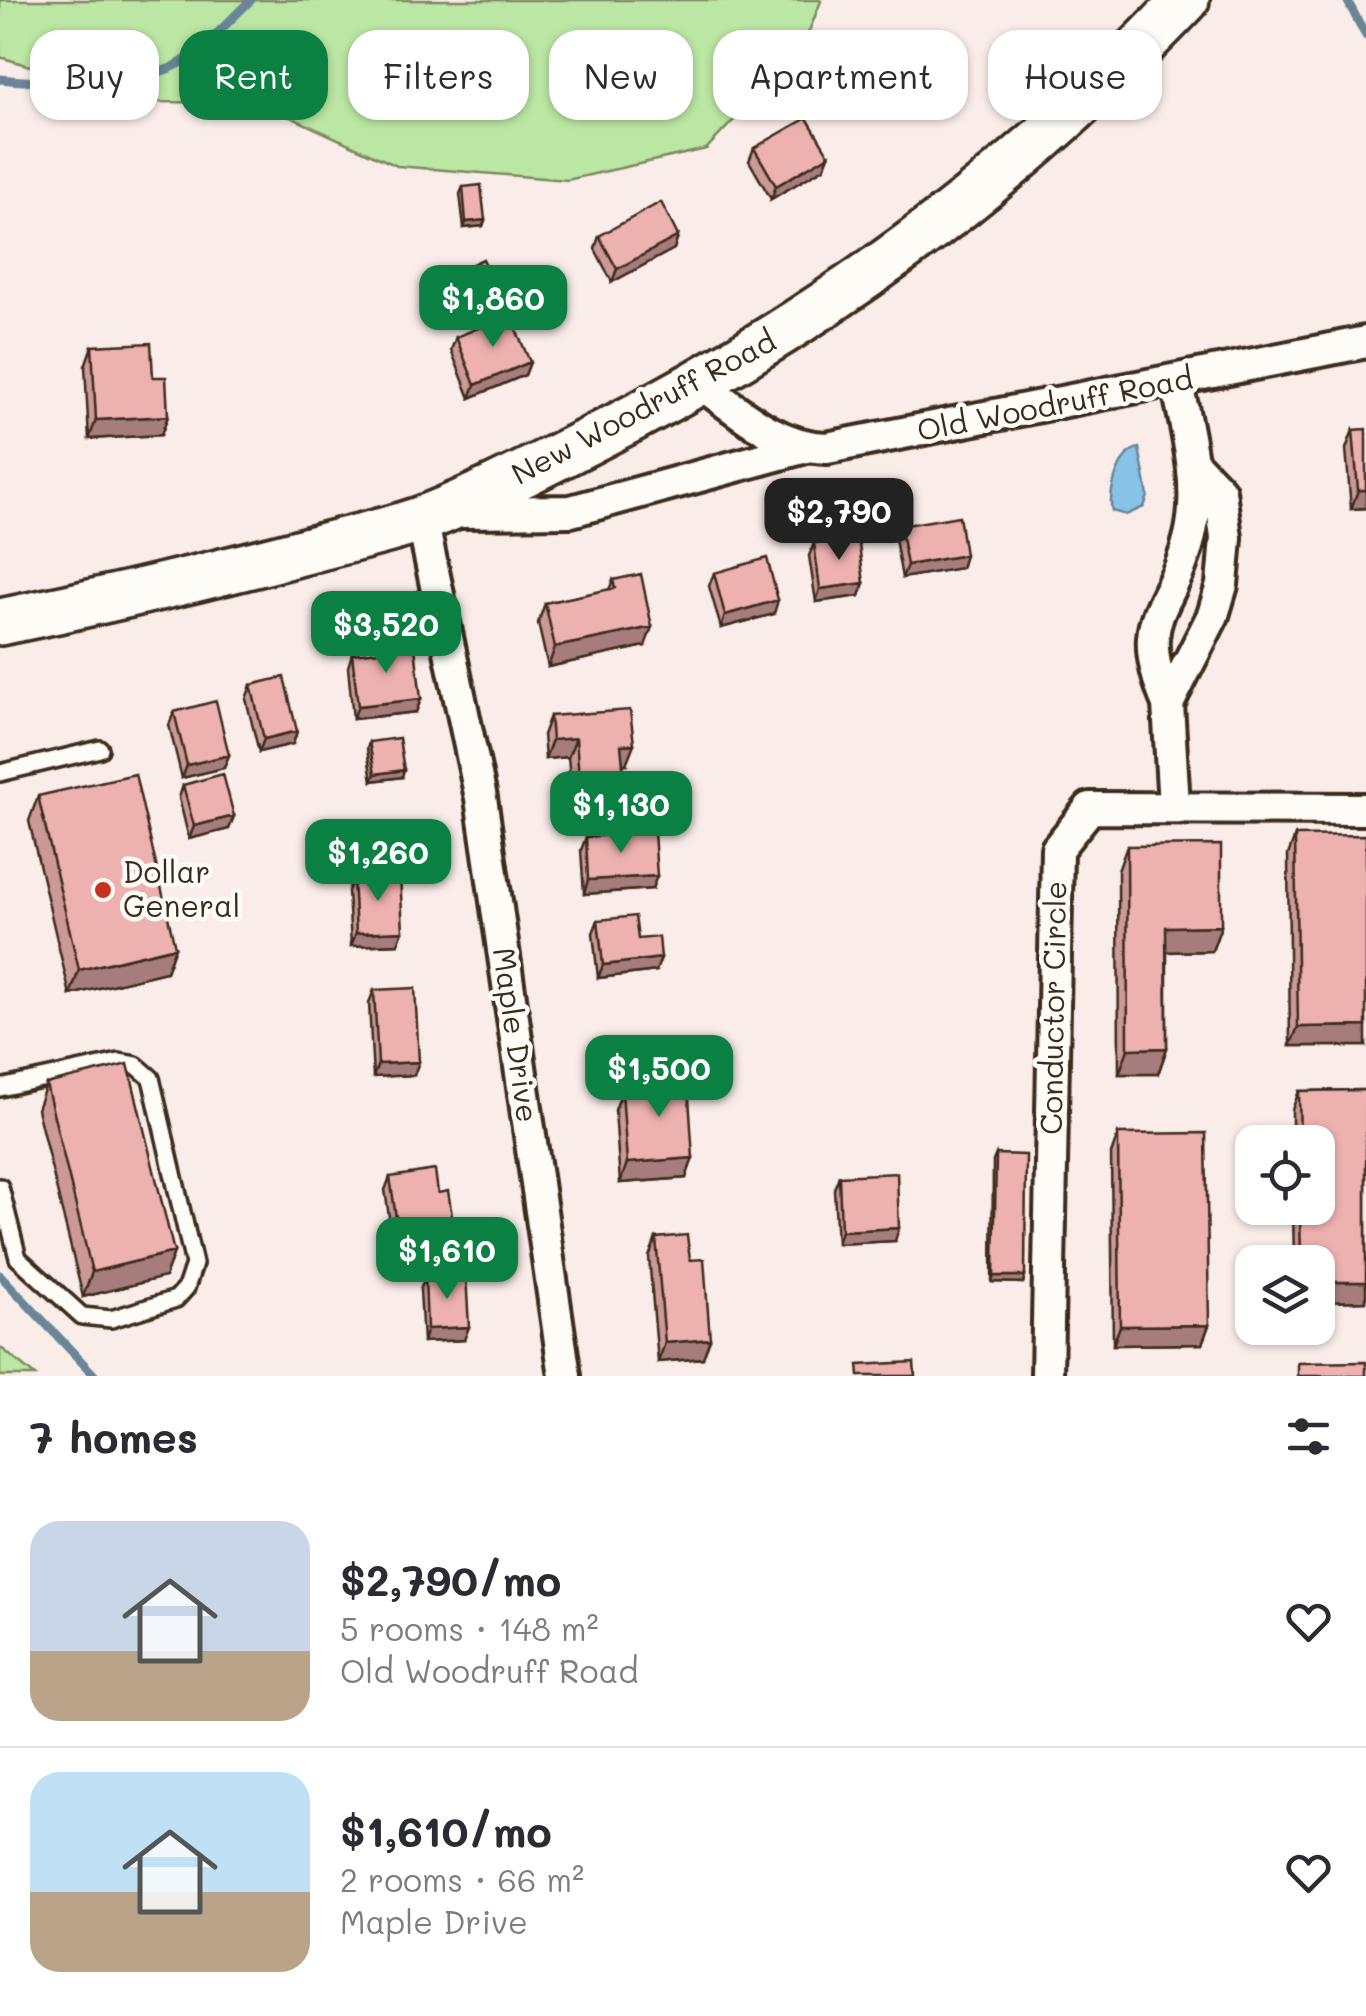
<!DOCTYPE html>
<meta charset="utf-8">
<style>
body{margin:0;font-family:Mali,sans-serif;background:#f7f7f7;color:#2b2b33;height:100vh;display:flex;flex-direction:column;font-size:38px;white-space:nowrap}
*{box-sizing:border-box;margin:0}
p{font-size:32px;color:#7c7c81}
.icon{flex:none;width:55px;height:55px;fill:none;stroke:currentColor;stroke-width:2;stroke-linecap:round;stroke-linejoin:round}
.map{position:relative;height:1376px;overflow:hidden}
.details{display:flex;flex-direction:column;background:#fff;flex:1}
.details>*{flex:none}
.hud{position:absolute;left:30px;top:30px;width:1308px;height:90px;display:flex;gap:20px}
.tools{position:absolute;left:1235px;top:1125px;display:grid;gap:20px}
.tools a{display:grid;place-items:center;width:100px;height:100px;border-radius:20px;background:#fff;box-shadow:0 2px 8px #0004;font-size:50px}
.price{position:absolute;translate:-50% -85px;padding:0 22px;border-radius:20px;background:#0b8043;color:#fff;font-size:32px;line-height:65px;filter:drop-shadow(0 2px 5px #0008)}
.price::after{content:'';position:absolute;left:50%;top:60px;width:30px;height:22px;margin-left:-15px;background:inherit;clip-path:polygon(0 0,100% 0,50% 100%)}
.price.active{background:#222;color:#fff}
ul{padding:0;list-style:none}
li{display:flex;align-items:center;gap:30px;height:250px;padding:0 30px}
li+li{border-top:2px solid #e1e1e2}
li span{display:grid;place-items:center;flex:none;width:280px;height:200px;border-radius:30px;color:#555}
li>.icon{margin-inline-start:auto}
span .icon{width:120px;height:120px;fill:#fffc;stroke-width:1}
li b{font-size:42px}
h2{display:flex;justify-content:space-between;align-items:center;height:120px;padding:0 30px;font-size:42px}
.pill{padding:0 35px;border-radius:30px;background:#fff;box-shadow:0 2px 8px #0004;font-size:35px;line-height:90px}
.pill.active{background:#0b8043;color:#fff}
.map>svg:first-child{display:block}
</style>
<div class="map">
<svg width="1366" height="1376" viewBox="0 0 1366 1376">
<rect width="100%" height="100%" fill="#faede9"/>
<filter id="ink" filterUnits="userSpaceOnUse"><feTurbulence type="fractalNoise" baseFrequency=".01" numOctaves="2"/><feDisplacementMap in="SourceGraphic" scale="20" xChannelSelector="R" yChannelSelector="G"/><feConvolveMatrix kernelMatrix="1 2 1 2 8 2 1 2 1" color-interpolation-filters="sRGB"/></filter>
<g filter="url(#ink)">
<path fill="#bbe6a3" stroke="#7b8860" stroke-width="2.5" d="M0 0H820L821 1 802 49 706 149 567 180 397 166 260 103 149 102 0 57Z
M0 1347 35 1376H0Z"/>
<path fill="#88c2e7" stroke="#698597" stroke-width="2.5" d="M1139 448 1148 496 1144 507 1126 515 1112 511C1107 493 1120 451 1139 448Z"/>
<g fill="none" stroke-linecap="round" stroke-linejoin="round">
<path stroke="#698597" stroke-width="9" d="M1347 0 1366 36
M0 79C45 84 131 86 173 67 201 54 228 21 251 0
M0 1275 95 1376"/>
<g stroke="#3b2a1e" stroke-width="22">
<path id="service" d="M0 773 100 749
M0 1088 119 1062 136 1065 151 1078 194 1264 186 1288 176 1299 111 1319 82 1316 18 1258 0 1187"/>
</g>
<g stroke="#3b2a1e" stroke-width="38">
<path id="minor" d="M700 383C738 411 777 447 827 448L1366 342
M1177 383C1187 432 1202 486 1190 536 1173 610 1130 615 1168 704L1213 615 1222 585 1226 538 1220 491 1194 464
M458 512 571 511 806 447
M422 519 481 798 565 1376
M1168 704 1174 806
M1047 1376 1057 849 1090 808 1366 809"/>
</g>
<g stroke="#3b2a1e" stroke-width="52">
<path id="secondary" d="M0 622C104 601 206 577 309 550 347 539 388 532 425 518 481 496 535 468 589 441 818 325 1009 186 1186 0"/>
</g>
<use href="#service" stroke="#fdfcf7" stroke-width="15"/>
<use href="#minor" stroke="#fdfcf7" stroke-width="30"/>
<use href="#secondary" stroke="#fdfcf7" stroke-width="45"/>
</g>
<path fill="#cc9997" stroke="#3b2a1e" stroke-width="2.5" d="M754 148 829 155 824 168 771 199 749 161Z
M463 187 485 220 483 226 464 228 460 194Z
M599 236H678L674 249 612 282 595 249Z
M459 270 495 287 493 294 469 304 457 276Z
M456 337 530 362 525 375 470 398 451 350Z
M92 346 168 416 161 435 89 439 85 366Z
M1353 430 1366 508 1351 509 1346 449Z
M900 526 965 555 961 568 902 578 895 539Z
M814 543 864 583 859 596 816 602 809 556Z
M714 573 774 614 721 628 709 586Z
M613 580 645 646 548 667 538 623 545 603 609 590Z
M352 654 421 699 416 712 353 719 348 667Z
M251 685 297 731 293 744 259 752 246 699Z
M174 712 229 755 224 768 182 778 169 725Z
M550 716 626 764H623L625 787 618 806 573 810 568 757 545 759 543 735Z
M369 742 402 777 372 781 367 749Z
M183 785 234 816 229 829 189 839 179 798Z
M38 796 175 947 166 972 70 995 29 821Z
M1295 836 1366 1046H1290L1288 855Z
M586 837 652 889 584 894 581 850Z
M1127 846 1221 926 1212 951 1167 952V1048L1158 1074H1119L1118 871Z
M353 878 398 944 351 946 348 891Z
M598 920 656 971 598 978 593 933Z
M374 990 414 1075 373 1077 369 1003Z
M660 1069 686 1178 620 1183 615 1110 622 1091 653 1088Z
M46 1084 174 1252 165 1277 83 1297 37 1109Z
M1366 1090V1301L1318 1302V1262H1294L1293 1208H1318V1142H1292V1110L1299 1091Z
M1118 1134 1209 1325 1202 1344 1113 1345 1111 1154Z
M996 1154 1025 1276 1023 1283 992 1282 993 1161Z
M839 1176 895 1241 837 1244 834 1189Z
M390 1177 438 1193 449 1235 393 1244 385 1190Z
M656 1238 690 1260 703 1358 658 1362 649 1257Z
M425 1277 464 1340 423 1342 420 1290Z"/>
<path fill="#a67d7b" stroke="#3b2a1e" stroke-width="2.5" d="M829 155 824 168 771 199 776 186Z
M485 220 483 226 464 228 466 222Z
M678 236 674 249 612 282 617 269Z
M495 287 493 294 469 304 471 297Z
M530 362 525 375 470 398 475 385Z
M168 416 161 435 89 439 96 420Z
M1358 490H1366V508L1351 509Z
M965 555 961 568 902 578 907 565Z
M864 583 859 596 816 602 820 589Z
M778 600 774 614 721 628 725 615Z
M652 627 645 646 548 667 555 647Z
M421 699 416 712 353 719 358 706Z
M297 731 293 744 259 752 264 739Z
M576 738 568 757 545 759 552 740Z
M634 744 626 764 614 765 621 745Z
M229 755 224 768 182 778 187 765Z
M404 770 402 777 372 781 375 774Z
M625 787 618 806 573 810 580 791Z
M234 816 229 829 189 839 194 826Z
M657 876 652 889 584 894 588 880Z
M1221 926 1212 951 1157 952 1166 927Z
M403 931 398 944 351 946 356 933Z
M175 947 166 972 70 995 79 970Z
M661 958 656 971 598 978 603 965Z
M1366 1026V1046H1290L1298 1027Z
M1167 1048 1158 1074H1119L1128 1049Z
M419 1062 414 1075 373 1077 378 1064Z
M693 1158 686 1178 620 1183 627 1163Z
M453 1222 449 1235 393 1244 398 1231Z
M899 1228 895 1241 837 1244 841 1231Z
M174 1252 165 1277 83 1297 92 1272Z
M994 1276H1025L1023 1283 992 1282Z
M1318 1282H1366V1301L1318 1302Z
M1209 1325 1202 1344 1113 1345 1120 1326Z
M469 1327 464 1340 423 1342 427 1329Z
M710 1339 703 1358 658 1362 665 1343Z"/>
<path fill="#edb2b0" stroke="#3b2a1e" stroke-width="2.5" d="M807 118 829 155 776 186 754 148Z
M481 185 485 220 466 222 463 187Z
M661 202 678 236 617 269 599 236Z
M483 259 495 287 471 297 459 270Z
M510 315 530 362 475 385 456 337Z
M151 343 153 377H166L168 416 96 420 92 346Z
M1366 429V490H1358L1353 430Z
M959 516 965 555 907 565 900 526Z
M858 537 864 583 820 589 814 543Z
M767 558 778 600 725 615 714 573Z
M641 574 652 627 555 647 545 603 615 588 613 580Z
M415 647 421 699 358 706 352 654Z
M284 677 297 731 264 739 251 685Z
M216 701 229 755 187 765 174 712Z
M630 710 634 744 621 745 625 787 580 791 576 738 552 740 550 716Z
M399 738 404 770 375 774 369 742Z
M135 774 175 947 79 970 38 796Z
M223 774 234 816 194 826 183 785Z
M654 832 657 876 588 880 586 837Z
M1366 835V1026L1298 1027 1295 836Z
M1221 845V926L1166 927 1167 1048 1128 1049 1127 846Z
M400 875 403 931 356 933 353 878Z
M635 916 638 939 659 937 661 958 603 965 598 920Z
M415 988 419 1062 378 1064 374 990Z
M128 1064 174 1252 92 1272 46 1084Z
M687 1067 693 1158 627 1163 622 1091 662 1088 660 1069Z
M1366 1090V1282H1318V1262H1301L1300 1208H1318V1142H1300L1299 1091Z
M1206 1133 1209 1325 1120 1326 1118 1134Z
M996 1154 1026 1155 1025 1276H994Z
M435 1170 438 1193 448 1191 453 1222 398 1231 390 1177Z
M897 1173 899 1228 841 1231 839 1176Z
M687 1235 690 1260 704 1259 710 1339 665 1343 656 1238Z
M466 1275 469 1327 427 1329 425 1277Z
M914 1362 915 1376H859L858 1365Z
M1366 1362V1376H1298V1363Z"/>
</g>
<circle fill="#c8321e" stroke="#fdfcf7" stroke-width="4" cx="103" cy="890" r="10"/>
<g text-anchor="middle" stroke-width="9" stroke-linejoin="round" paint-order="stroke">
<g font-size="30" fill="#3b2a1e" stroke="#fdfcf7">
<text transform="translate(1055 405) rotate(-11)" y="10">Old Woodruff Road</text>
<text transform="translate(644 408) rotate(-28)" y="10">New Woodruff Road</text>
<text transform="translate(1054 1008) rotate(-89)" y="10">Conductor Circle</text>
<text transform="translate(515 1035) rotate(82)" y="10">Maple Drive</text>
</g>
<g font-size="30" fill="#3b2a1e" stroke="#fdfcf7" text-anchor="start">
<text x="123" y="883">Dollar<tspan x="123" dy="34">General</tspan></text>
</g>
</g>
</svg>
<div class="tools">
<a><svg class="icon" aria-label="locate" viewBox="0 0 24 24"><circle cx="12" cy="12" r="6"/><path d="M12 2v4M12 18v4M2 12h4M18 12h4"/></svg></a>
<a><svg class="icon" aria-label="layers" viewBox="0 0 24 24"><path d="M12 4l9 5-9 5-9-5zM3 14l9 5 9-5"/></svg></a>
</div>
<b class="price" style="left:493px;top:350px">$1,860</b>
<b class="price active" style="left:839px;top:563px">$2,790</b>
<b class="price" style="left:386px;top:676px">$3,520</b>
<b class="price" style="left:621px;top:856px">$1,130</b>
<b class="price" style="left:378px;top:904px">$1,260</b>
<b class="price" style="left:659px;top:1120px">$1,500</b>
<b class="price" style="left:447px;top:1302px">$1,610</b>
<div class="hud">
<a class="pill">Buy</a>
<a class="pill active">Rent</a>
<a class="pill">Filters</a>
<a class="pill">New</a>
<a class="pill">Apartment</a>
<a class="pill">House</a>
</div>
</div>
<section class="details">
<h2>7 homes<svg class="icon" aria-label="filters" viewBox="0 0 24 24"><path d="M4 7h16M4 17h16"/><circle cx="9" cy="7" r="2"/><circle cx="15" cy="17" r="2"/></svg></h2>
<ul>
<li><span style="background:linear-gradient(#c9d6e8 65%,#b9a48a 0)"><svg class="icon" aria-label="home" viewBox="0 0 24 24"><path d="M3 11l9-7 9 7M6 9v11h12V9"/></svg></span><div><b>$2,790/mo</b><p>5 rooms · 148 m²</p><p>Old Woodruff Road</p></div><svg class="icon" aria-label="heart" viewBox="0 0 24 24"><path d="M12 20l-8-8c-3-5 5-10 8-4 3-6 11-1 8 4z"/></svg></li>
<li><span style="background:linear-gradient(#bfe0f5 60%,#b9a48a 0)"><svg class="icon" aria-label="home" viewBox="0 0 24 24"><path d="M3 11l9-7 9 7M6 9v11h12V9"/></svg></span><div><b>$1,610/mo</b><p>2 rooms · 66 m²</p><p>Maple Drive</p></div><svg class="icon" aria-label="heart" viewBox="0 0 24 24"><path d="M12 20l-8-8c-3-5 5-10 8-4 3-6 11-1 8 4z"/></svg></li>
</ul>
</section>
